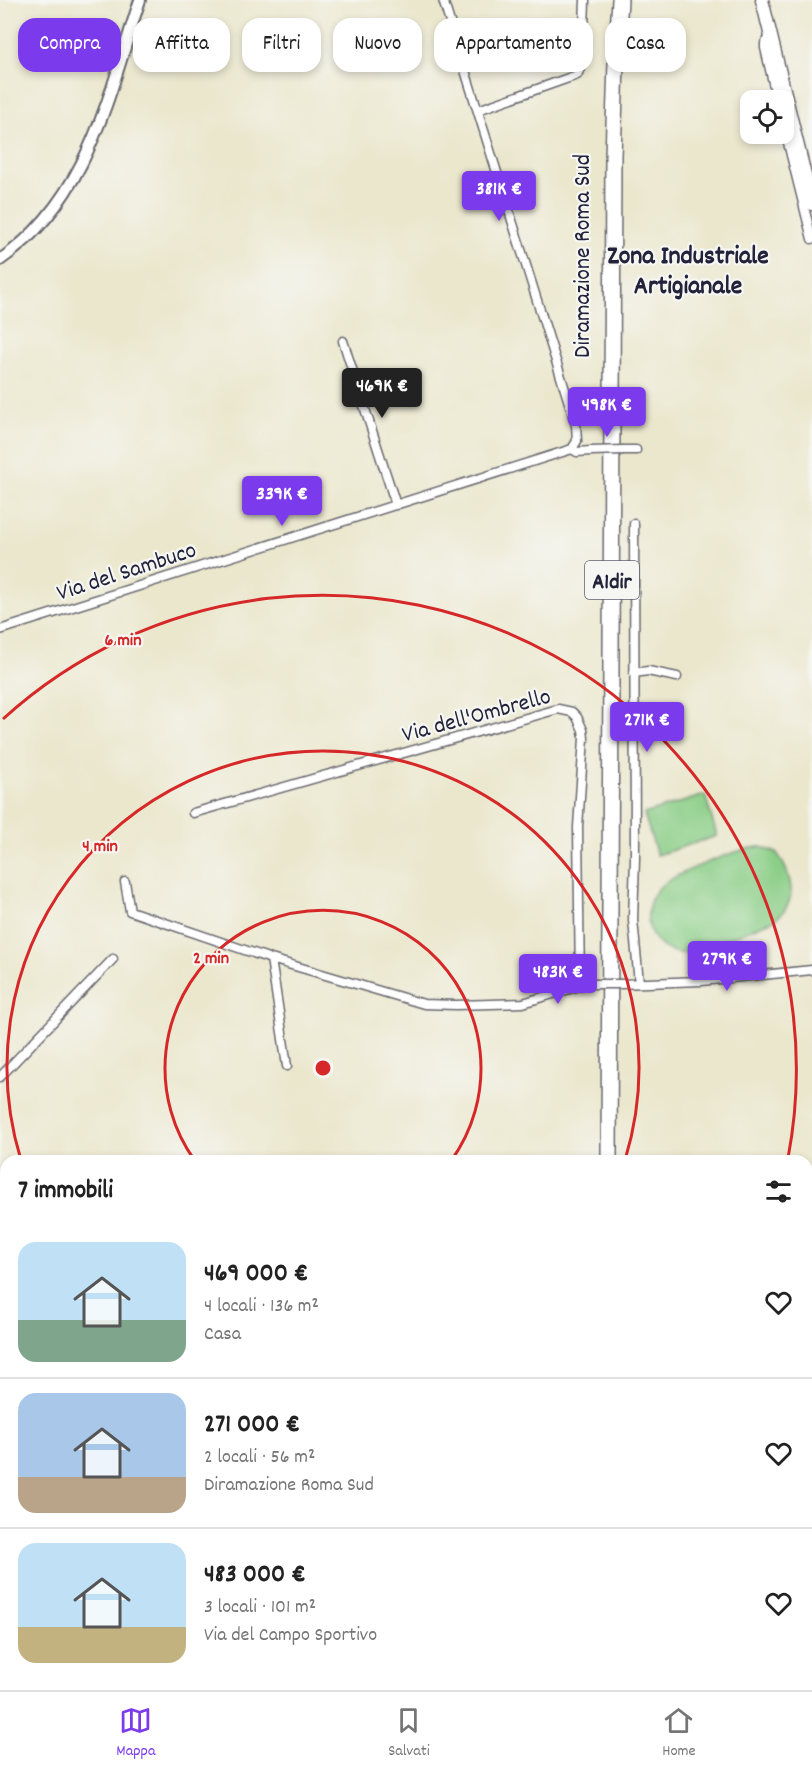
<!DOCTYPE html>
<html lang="it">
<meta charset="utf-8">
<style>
body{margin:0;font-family:Dekko,sans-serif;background:#f6f6f6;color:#222;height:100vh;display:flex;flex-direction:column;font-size:22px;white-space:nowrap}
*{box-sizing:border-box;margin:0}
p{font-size:20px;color:#767676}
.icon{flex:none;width:33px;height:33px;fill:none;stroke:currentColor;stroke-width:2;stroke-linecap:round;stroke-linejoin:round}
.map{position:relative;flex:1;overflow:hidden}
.sheet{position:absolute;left:0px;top:1155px;width:813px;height:536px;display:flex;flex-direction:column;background:#fff;border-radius:18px 18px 0 0;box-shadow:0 3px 9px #0003}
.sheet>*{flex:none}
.hud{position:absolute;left:18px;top:18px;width:777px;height:54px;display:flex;gap:12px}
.buttons{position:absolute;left:740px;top:90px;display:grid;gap:12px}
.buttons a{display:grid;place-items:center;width:54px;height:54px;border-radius:12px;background:#fff;box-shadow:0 3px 9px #0003;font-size:30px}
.price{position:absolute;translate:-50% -51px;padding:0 14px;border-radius:6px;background:#7c3aed;color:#fff;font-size:20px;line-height:39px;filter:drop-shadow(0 2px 3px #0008)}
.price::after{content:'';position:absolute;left:50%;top:36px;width:18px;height:14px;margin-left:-9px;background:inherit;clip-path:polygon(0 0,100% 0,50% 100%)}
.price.on{background:#222;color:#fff}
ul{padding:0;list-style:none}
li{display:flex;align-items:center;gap:18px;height:150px;padding:0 18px}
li+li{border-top:2px solid #e0e0e0}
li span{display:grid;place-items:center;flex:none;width:168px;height:120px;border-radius:18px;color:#555}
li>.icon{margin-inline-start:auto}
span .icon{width:72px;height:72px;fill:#fffc;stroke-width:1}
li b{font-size:26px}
h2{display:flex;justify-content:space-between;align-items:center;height:72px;padding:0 18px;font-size:26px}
.chip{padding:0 21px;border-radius:18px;background:#fff;box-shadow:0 3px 9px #0003;font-size:21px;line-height:54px}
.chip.on{background:#7c3aed;color:#fff}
.tabs{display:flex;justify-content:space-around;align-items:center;height:84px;border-top:2px solid #e0e0e0;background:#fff;font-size:16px;color:#767676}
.tabs a{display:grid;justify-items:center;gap:3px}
.tabs .on{color:#7c3aed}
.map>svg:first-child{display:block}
</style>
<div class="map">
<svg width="812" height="1690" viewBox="0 0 812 1690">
<defs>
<pattern id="forest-firs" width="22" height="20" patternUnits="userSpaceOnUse" patternTransform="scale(1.5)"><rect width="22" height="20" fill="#70b174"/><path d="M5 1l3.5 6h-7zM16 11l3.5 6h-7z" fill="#5c9060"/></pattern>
</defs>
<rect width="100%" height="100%" fill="#f6f6f2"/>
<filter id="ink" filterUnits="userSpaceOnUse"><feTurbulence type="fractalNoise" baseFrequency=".0167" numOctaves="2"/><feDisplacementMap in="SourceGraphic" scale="12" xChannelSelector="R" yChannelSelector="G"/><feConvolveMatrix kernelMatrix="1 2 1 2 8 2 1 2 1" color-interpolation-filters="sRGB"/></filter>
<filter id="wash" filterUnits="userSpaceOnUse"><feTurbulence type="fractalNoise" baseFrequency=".008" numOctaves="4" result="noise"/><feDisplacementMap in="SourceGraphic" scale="24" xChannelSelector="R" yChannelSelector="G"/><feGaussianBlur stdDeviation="1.35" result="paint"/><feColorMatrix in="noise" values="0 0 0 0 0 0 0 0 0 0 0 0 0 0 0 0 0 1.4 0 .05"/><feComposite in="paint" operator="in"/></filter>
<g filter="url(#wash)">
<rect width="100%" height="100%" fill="#ebe7cd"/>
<path fill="url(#forest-firs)" stroke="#496a58" stroke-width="1.5" d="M807 1330 812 1333V1686L809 1690H668L667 1685 807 1684Z"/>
<path fill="#8bce87" stroke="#567861" stroke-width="1.5" d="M705 795 717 836 657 855 644 814Z
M761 847 777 853C792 876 800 902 774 920 756 927 737 935 719 942 709 946 699 951 689 953 653 957 636 917 657 890 669 875 741 847 761 847Z"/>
</g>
<g filter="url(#ink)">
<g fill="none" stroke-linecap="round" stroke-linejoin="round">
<g stroke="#68676e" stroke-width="11">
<path id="street" d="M443 0 576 425 577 441 572 449
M771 37 765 43V48L777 100
M478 110 577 75 581 67 583 58 585 0
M783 123 812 239
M343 341 396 505
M572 449 577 452 591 451
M624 450H636
M634 524 635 858 633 920 639 983
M0 630 572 449
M634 673 648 671 677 677
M193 813 558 709 572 712 577 717 583 730 584 738 578 827 580 985
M125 882 130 911 271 959 424 1004 456 1005 523 1003 583 985
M271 959 287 1066
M620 984 701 981 812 970
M0 1077 113 959
M0 1649 6 1645
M385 1684 389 1690"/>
</g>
<g stroke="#68676e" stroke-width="14">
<path id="secondary" d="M0 260C88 200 108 96 140 0"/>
</g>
<g stroke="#68676e" stroke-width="15">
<path id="primary" d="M762 0 812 204"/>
</g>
<g stroke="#68676e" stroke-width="18">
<path id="highway" d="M609 1161 613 156 616 63 620 0
M480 1690 483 1684"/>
</g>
<use href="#street" stroke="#fff" stroke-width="8"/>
<use href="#secondary" stroke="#fff" stroke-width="10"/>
<use href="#primary" stroke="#fff" stroke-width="12"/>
<use href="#highway" stroke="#fff" stroke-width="15"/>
<g stroke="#68676e" stroke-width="11" stroke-linecap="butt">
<path id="street-bridge" d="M591 451 624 450
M587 984H620"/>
</g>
<use href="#street-bridge" stroke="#fff" stroke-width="8"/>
</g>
</g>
<g fill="none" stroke="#d62828" stroke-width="3">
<path d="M195 1161A158 158 0 1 1 451 1161"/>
<path d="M21 1160A316 316 0 1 1 625 1160"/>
<path d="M3 719A474 474 0 0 1 788 1158"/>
</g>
<g text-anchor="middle" stroke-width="4.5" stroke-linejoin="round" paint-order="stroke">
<rect fill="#f6f6f2" stroke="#626272" stroke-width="1.5" x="585" y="561" width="54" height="38" rx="4.5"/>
<g font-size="22" font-weight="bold" fill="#22223b">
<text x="612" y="588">A1dir</text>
</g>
<g font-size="24" fill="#22223b" stroke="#f6f6f2">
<text transform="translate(581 256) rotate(-90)" y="8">Diramazione Roma Sud</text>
<text transform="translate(126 570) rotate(-18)" y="8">Via del Sambuco</text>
<text transform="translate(476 714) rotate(-15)" y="8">Via dell'Ombrello</text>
</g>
<g font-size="26" font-weight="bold" fill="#22223b" stroke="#f6f6f2">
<text x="688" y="263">Zona Industriale<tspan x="688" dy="30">Artigianale</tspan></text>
</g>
</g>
<circle cx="323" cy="1068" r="9" fill="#d62828" stroke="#f6f6f2" stroke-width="3"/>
<g font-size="18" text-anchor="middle" font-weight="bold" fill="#d62828" stroke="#f6f6f2" stroke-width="4.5" stroke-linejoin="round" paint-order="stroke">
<text x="123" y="645">6 min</text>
<text x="100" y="851">4 min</text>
<text x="211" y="963">2 min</text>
</g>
</svg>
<div class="buttons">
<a><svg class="icon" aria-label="locate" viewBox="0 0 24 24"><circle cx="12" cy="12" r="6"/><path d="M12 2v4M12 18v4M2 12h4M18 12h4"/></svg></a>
</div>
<b class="price" style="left:499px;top:222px">381K €</b>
<b class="price on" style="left:382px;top:419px">469K €</b>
<b class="price" style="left:607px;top:438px">498K €</b>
<b class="price" style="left:282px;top:527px">339K €</b>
<b class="price" style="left:647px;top:753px">271K €</b>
<b class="price" style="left:727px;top:992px">279K €</b>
<b class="price" style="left:558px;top:1005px">483K €</b>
<div class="hud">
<a class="chip on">Compra</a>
<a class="chip">Affitta</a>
<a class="chip">Filtri</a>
<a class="chip">Nuovo</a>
<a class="chip">Appartamento</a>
<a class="chip">Casa</a>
</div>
<section class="sheet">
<h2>7 immobili<svg class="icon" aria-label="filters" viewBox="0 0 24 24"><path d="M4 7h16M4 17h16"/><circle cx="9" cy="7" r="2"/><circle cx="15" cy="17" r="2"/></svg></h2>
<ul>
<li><span style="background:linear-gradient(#bfe0f5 65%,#7fa58c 0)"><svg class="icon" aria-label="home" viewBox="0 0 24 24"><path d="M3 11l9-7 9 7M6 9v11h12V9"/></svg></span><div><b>469 000 €</b><p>4 locali · 136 m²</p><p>Casa</p></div><svg class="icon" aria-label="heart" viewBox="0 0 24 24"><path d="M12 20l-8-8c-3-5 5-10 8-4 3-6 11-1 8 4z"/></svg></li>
<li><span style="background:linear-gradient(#a9c7e8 70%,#b9a48a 0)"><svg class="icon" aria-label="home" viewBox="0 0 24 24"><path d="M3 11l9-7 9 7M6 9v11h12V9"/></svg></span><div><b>271 000 €</b><p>2 locali · 56 m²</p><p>Diramazione Roma Sud</p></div><svg class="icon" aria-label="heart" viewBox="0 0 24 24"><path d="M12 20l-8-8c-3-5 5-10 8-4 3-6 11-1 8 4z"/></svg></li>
<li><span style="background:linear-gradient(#bfe0f5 70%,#c2b280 0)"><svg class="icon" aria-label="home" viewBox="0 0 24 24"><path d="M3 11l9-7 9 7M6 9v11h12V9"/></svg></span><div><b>483 000 €</b><p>3 locali · 101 m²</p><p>Via del Campo Sportivo</p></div><svg class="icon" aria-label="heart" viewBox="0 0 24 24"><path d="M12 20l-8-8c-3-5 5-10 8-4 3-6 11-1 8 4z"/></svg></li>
</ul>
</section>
</div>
<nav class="tabs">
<a class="on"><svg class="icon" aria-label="map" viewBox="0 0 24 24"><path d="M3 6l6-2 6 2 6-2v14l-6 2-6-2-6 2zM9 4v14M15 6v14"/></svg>Mappa</a>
<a><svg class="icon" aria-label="saved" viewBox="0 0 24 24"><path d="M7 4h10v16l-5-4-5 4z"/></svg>Salvati</a>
<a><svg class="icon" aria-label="home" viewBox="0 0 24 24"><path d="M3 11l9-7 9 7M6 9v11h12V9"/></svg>Home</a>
</nav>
